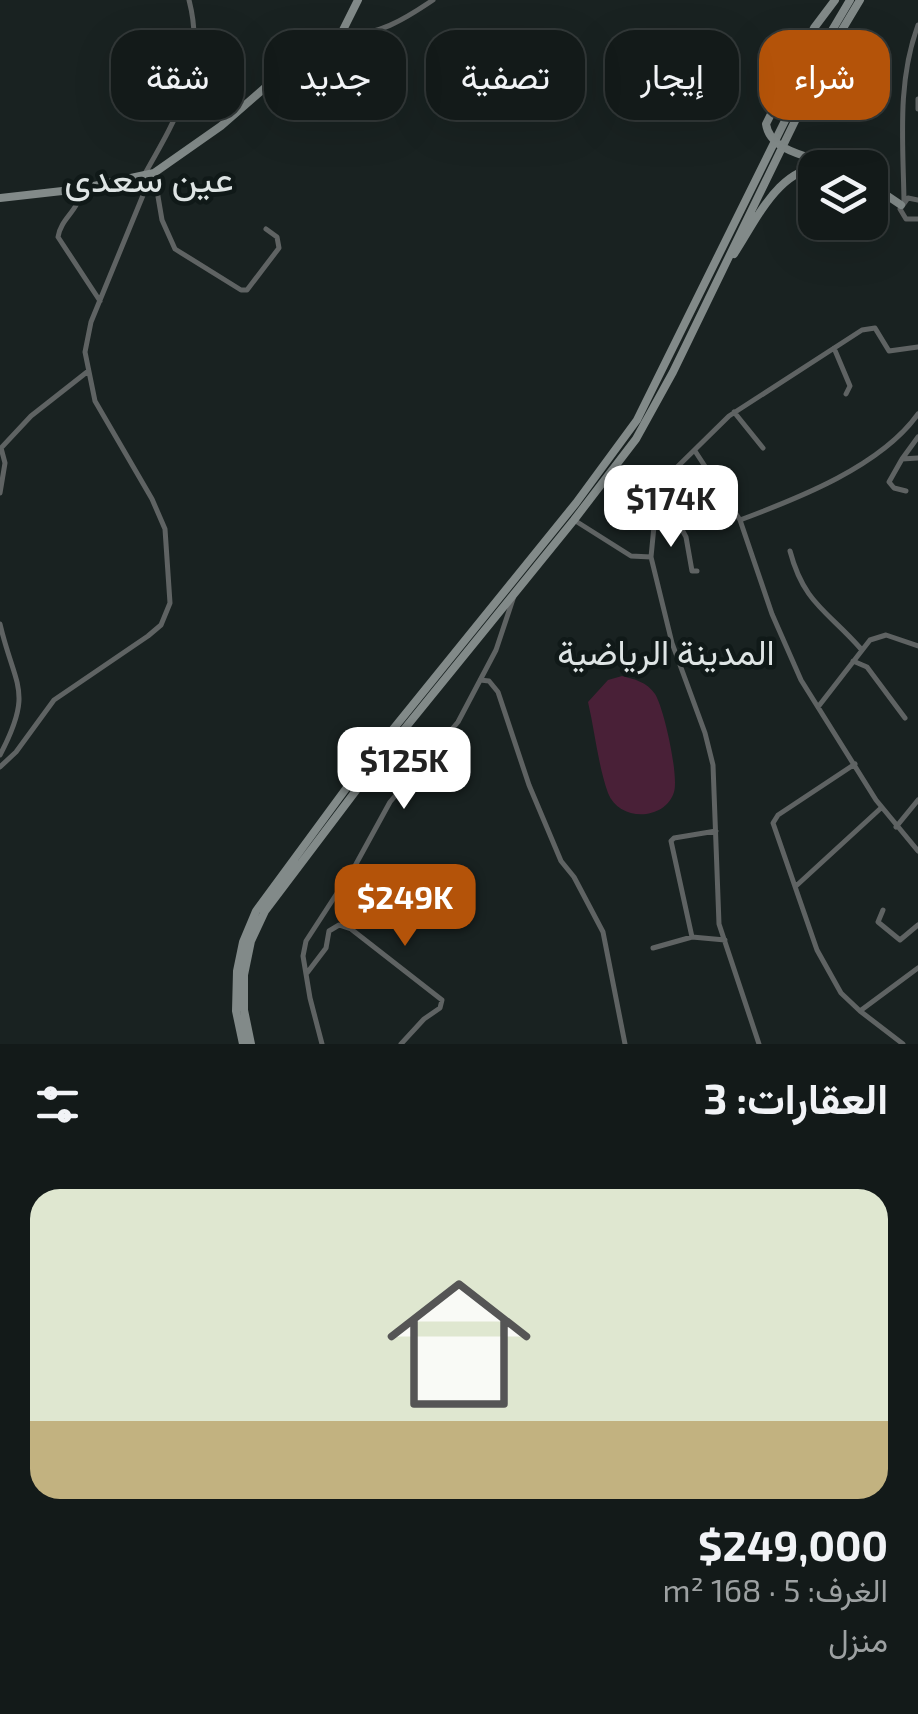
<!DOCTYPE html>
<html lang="ar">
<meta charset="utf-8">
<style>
body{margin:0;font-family:"Exo 2",Vazirmatn,sans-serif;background:#202726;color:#f1f3f6;direction:rtl;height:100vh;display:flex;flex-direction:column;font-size:38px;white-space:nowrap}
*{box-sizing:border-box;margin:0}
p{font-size:32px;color:#9da1a2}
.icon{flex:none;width:55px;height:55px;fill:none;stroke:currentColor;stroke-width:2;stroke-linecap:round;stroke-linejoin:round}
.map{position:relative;height:1044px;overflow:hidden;direction:ltr}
.panel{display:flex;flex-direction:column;background:#131a19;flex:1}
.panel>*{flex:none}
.hud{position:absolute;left:30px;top:30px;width:860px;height:90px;direction:rtl;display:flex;gap:20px}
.fabs{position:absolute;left:798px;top:150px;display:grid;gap:20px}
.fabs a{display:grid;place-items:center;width:90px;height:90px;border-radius:20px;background:#131a19;box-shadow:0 10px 40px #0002,0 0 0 2px #323838;font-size:50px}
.price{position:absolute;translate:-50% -85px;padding:0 22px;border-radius:20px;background:#fff;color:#222;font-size:32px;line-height:65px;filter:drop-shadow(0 2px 5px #0008)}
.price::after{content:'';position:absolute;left:50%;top:60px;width:30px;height:22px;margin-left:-15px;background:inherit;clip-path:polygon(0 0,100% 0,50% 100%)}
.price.active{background:#b45309;color:#fff}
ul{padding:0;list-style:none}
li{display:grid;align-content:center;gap:20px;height:530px;padding:0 30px}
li+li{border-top:2px solid #323838}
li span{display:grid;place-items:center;height:310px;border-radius:30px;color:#555}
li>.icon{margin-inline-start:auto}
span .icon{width:180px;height:180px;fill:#fffc;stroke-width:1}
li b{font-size:42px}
h2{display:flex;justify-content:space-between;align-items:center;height:120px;padding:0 30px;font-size:42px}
.tag{padding:0 35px;border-radius:30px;background:#131a19;box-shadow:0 10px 40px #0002,0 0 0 2px #323838;font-size:35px;line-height:90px}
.tag.active{background:#b45309;color:#fff}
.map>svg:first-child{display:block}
</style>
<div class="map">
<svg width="918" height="1044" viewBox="0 0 918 1044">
<rect width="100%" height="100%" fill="#192221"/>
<path fill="#492037" d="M622 676C634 679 647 682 655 694 664 708 679 776 674 792 665 821 619 822 608 793 598 765 595 732 588 702L608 680Z"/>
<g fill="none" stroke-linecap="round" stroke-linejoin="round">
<path stroke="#5f6363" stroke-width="5" d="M342 32C373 40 408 17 433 0
M918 99V109
M154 173 162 220 175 249 241 290H247L279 248 277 237 266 229
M80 189C81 210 61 217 58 237L100 301
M918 200 908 198 900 209 906 219H918
M904 201C903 141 897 82 918 25
M834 348 850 386 846 394
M734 412 763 448
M918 437 902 459 918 458
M695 451 740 520 772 614 801 680 876 800 918 851
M902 459 889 482 894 488 906 491
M661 491 686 537 692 571H697
M0 493 5 463 1 448 31 416 87 372
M574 520 631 556 651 557
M740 520C799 498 881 466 918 414
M790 551C804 604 828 611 861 649
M0 624C15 688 34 690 0 755
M853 661 867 667 905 718
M480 680 489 681 498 692 529 785 561 861 574 877 603 932 625 1044
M818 707 870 640 886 635 918 646
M855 764 778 815 773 823 817 950 841 993 860 1011
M0 767 16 752 54 700 148 636 161 625 170 603 165 529 152 499 95 401 85 352 91 322 146 188 143 177C176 119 207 69 189 0
M896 827 918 800
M796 886 881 808
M883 910 878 922 900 940 918 925
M692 937 671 841 674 838 716 831
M653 948 692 937 725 940
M307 973 326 948 329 931 339 925 351 929 442 1000 440 1008 424 1019 401 1044
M322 1044 310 998 303 956 306 941 356 864 390 802 458 722 496 650 514 596
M759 1044 719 924 713 765 705 733 672 643 651 557 655 516 669 475 729 416 862 330 875 328 889 351 918 347
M903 1044 860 1011 918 968"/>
<path stroke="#828a89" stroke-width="8" d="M835 0 814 28 766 124C770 154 817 157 840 168
M870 184 901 205
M0 198 80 189 154 173 221 126 268 85 326 46 342 32 358 0
M734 254C756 221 781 161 829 168
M243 1044 236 1011 237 971 243 942 256 911 356 775 576 503 637 420 818 54 850 0
M251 1044 244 1010V975L251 941 265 911 376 764 574 520 636 439 673 372 827 55 860 0"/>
</g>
<g text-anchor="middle" stroke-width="9" stroke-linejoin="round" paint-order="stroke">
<g font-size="35" fill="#dee4e4" stroke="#101918">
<text x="666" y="665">المدينة الرياضية</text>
</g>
<g font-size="38" fill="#dee4e4" stroke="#101918">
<text x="149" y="192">عين سعدى</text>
</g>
</g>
</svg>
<div class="fabs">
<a><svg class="icon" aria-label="layers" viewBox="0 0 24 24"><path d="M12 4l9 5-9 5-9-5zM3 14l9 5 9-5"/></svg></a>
</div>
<b class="price" style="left:671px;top:550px">$174K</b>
<b class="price" style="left:404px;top:812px">$125K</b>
<b class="price active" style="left:405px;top:949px">$249K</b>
<div class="hud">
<a class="tag active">شراء</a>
<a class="tag">إيجار</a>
<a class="tag">تصفية</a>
<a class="tag">جديد</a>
<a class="tag">شقة</a>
</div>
</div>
<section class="panel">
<h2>العقارات: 3<svg class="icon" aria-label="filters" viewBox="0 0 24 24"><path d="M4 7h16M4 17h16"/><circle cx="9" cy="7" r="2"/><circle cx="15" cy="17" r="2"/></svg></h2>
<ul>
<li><span style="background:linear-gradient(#dfe7d0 75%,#c2b280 0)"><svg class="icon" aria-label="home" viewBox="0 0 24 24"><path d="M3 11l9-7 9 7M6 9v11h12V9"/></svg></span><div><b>$249,000</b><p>الغرف: 5 · 168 m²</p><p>منزل</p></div></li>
</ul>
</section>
